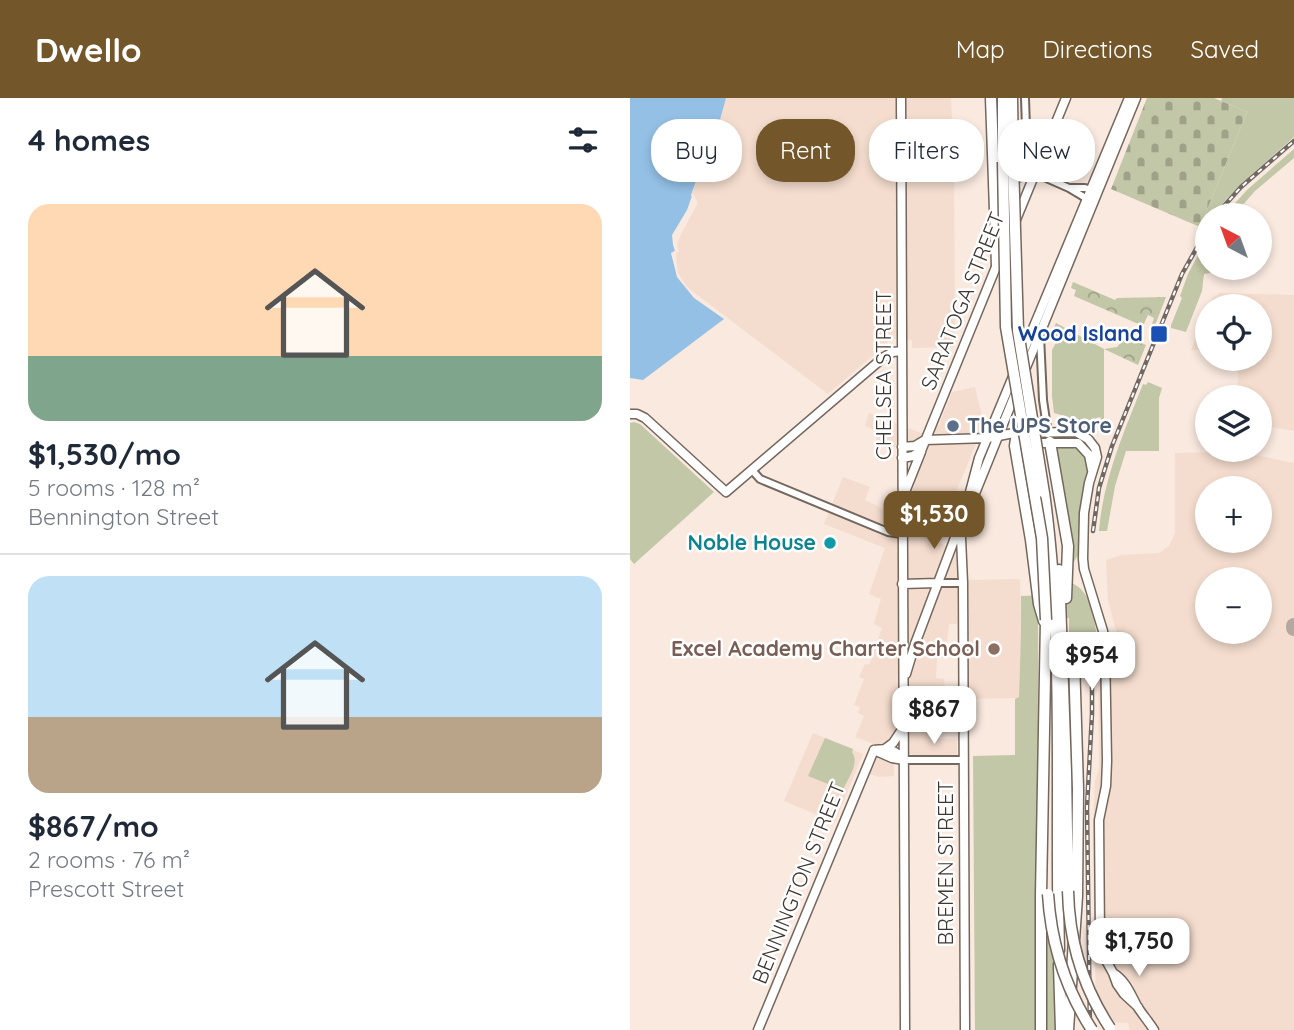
<!DOCTYPE html>
<meta charset="utf-8">
<style>
body{margin:0;font-family:Quicksand,sans-serif;background:#f6f6f7;color:#1f2937;height:100vh;display:flex;flex-direction:column;font-size:26px;white-space:nowrap}
*{box-sizing:border-box;margin:0}
p{font-size:23px;color:#747a83}
.icon{flex:none;width:38px;height:38px;fill:none;stroke:currentColor;stroke-width:2;stroke-linecap:round;stroke-linejoin:round}
.map{position:relative;flex:1;overflow:hidden}
.sheet{display:flex;flex-direction:column;background:#fff;width:630px}
.sheet>*{flex:none}
.banner{position:absolute;left:21px;top:21px;width:537px;height:63px;display:flex;gap:14px}
.needle{width:46px;rotate:319deg}
.fabs{position:absolute;left:565px;top:105px;display:grid;gap:14px}
.fabs a{display:grid;place-items:center;width:77px;height:77px;border-radius:50%;background:#fff;box-shadow:0 4px 10px #0003;font-size:35px}
.price{position:absolute;translate:-50% -60px;padding:0 16px;border-radius:14px;background:#fff;color:#222;font-size:23px;line-height:46px;filter:drop-shadow(0 2px 4px #0008)}
.price::after{content:'';position:absolute;left:50%;top:42px;width:21px;height:16px;margin-left:-10px;background:inherit;clip-path:polygon(0 0,100% 0,50% 100%)}
.price.selected{background:#735629;color:#fff}
ul{padding:0;list-style:none}
li{display:grid;align-content:center;gap:14px;height:371px;padding:0 28px}
li+li{border-top:2px solid #e0e1e3}
li span{display:grid;place-items:center;height:217px;border-radius:21px;color:#555}
li>.icon{margin-inline-start:auto}
span .icon{width:126px;height:126px;fill:#fffc;stroke-width:1}
li b{font-size:30px}
h2{display:flex;justify-content:space-between;align-items:center;height:84px;padding:0 28px;font-size:30px}
.chip{padding:0 24px;border-radius:28px;background:#fff;box-shadow:0 4px 10px #0003;font-size:24px;line-height:63px}
.chip.selected{background:#735629;color:#fff}
header{display:flex;align-items:center;gap:42px;box-sizing:border-box;height:98px;padding:0 35px;background:#735629;color:#fff}
header strong{font-size:33px}
nav{display:flex;gap:38px;margin-inline-start:auto;font-size:24px}
main{display:flex;flex:1;min-height:0}
.map>svg:first-child{display:block}
</style>
<header>
<strong>Dwello</strong>
<nav><a>Map</a><a>Directions</a><a>Saved</a></nav>
</header>
<main>
<section class="sheet">
<h2>4 homes<svg class="icon" aria-label="filters" viewBox="0 0 24 24"><path d="M4 7h16M4 17h16"/><circle cx="9" cy="7" r="2"/><circle cx="15" cy="17" r="2"/></svg></h2>
<ul>
<li><span style="background:linear-gradient(#ffd9b3 70%,#7fa58c 0)"><svg class="icon" aria-label="home" viewBox="0 0 24 24"><path d="M3 11l9-7 9 7M6 9v11h12V9"/></svg></span><div><b>$1,530/mo</b><p>5 rooms · 128 m²</p><p>Bennington Street</p></div></li>
<li><span style="background:linear-gradient(#bfe0f5 65%,#b9a48a 0)"><svg class="icon" aria-label="home" viewBox="0 0 24 24"><path d="M3 11l9-7 9 7M6 9v11h12V9"/></svg></span><div><b>$867/mo</b><p>2 rooms · 76 m²</p><p>Prescott Street</p></div></li>
</ul>
</section>
<div class="map">
<svg width="664" height="932" viewBox="0 0 664 932">
<defs>
<pattern id="forest-crowns" width="20" height="18" patternUnits="userSpaceOnUse" patternTransform="scale(1.75)"><rect width="20" height="18" fill="#c2c7a7"/><path d="M2 6a3 3 0 1 1 6 0M12 15a3 3 0 1 1 6 0" fill="none" stroke="#9fa289"/></pattern>
<pattern id="cemetery-stones" width="16" height="16" patternUnits="userSpaceOnUse" patternTransform="scale(1.75)"><rect width="16" height="16" fill="#c2c7a7"/><path d="M2 7V4a2 2 0 0 1 4 0v3zM10 15v-3a2 2 0 0 1 4 0v3z" fill="#9fa289"/></pattern>
</defs>
<rect width="100%" height="100%" fill="#f9e9df"/>
<path fill="#f4ddce" fill-rule="evenodd" d="M96 0H321L324 67 325 249 282 250V242L262 241 198 296 62 193 55 186 48 175 46 156 44 147Z
M590 195 664 197V333L630 327V299H613V291H607L609 261H630V208H579L582 200Z
M577 211V252H561Z
M345 289 354 326 306 443 327 454V526H319L315 559 307 560 306 580 314 581 315 590 326 589V608H311V614H304V641H327V657H283L267 652 264 667V678L249 679 240 676 250 648 225 639 234 618 228 615 230 609 224 607 234 581 229 579 235 566 239 567 252 530 244 526 251 501 239 496 255 450 194 426 213 379 240 389 235 402 259 414 282 412V396L285 385 282 352 262 348 246 341 249 334 235 328 239 315 291 335 309 327 322 294Z
M601 354 621 356 663 365 664 364V932H500L498 925 480 924 466 903 464 828 463 727 465 683 469 670 468 564 488 563V539L478 503 476 462 491 457 529 455 539 448 545 435V355ZM578 390H630V443H578ZM578 481H630V534H578Z
M390 481 391 533 389 600 338 601 337 482Z
M183 635 233 656 205 724 154 703Z"/>
<path fill="#c2c7a7" d="M592 0H664V39L610 87 582 117H578L577 124 573 130 570 129 617 14 591 3Z
M664 51V60L625 93 604 117H594L618 91Z
M577 140 578 170H581L580 175 574 176 572 193 556 234 541 230V227L552 200 550 198 558 176Z
M426 225 474 251V322L472 323 470 319 458 323 434 324 435 318 424 315 422 298V252L428 241 421 237Z
M518 284 532 290 529 300V353H496L485 388 477 433H469C473 381 494 334 513 286L516 287Z
M4 324 10 326 84 394 4 466 0 461V325Z
M424 348 441 349 447 351 455 358 457 363 458 370 451 407 448 457 444 464 442 444Z
M441 485C462 492 465 523 467 542 454 543 446 544 439 556V520L408 521 409 796H424L428 932H345L343 658 385 657V601L389 599 391 533V498L439 496Z
M195 640 223 651 222 654C230 665 218 680 213 692L178 678Z"/>
<path fill="url(#forest-crowns)" d="M443 184 485 202 487 200 536 199 524 230 521 229 524 220 518 217 513 228 444 198 446 192 441 190Z
M493 242 501 245 503 242 516 247 508 267 474 251 487 249Z"/>
<path fill="url(#cemetery-stones)" d="M517 0H584L617 14 570 129 481 91Z"/>
<path fill="#94c0e5" d="M0 0H96L86 36 74 61 61 97 64 104 44 147 46 152 41 155 47 179 64 200 94 221 13 282 0 280Z"/>
<path fill="#f9e9df" d="M63 95 68 105 50 138 47 147 49 153 46 156 43 147 42 137 57 112Z"/>
<g fill="none" stroke-linecap="round" stroke-linejoin="round">
<path stroke="#b5a8a0" stroke-width="16" d="M664 530V528"/>
<g stroke="#74675d" stroke-width="10">
<path id="minor" d="M395 0 397 60 401 70 405 75 439 90 459 102
M439 90H455L465 93
M410 238 413 302 418 336
M122 372 130 381 258 434 272 436
M308 485H333
M274 662H334"/>
</g>
<g stroke="#74675d" stroke-width="11">
<path id="major" d="M271 0 275 932
M376 146 436 0
M395 272 506 0
M0 316H7L15 320 96 394 254 259 263 254 272 253
M402 345H448L459 357 462 372
M272 349 285 348 295 342 358 340 384 335 446 334 458 341 465 350 467 359 459 385 454 415 453 461 454 471 473 533 475 548 477 663 476 688 469 722 470 840 472 855 483 875 487 886 494 896 508 909
M272 360 283 358 291 353 368 164
M275 394 291 354
M340 404 346 393 386 294
M328 430 331 440 333 485 335 932
M272 486 308 485
M276 576 285 546 335 413 349 360 499 0
M255 651 263 645 273 630
M244 652C257 650 265 651 274 662
M244 652 262 660 274 662
M483 875C496 883 500 895 507 908 512 916 519 924 524 932
M128 932 244 652"/>
</g>
<g stroke="#74675d" stroke-width="13">
<path id="highway" d="M361 0 367 168
M373 0V64
M382 0 383 64
M384 78 394 71 397 60
M377 79 390 78 405 75
M390 335 386 341 385 348 401 442 409 506 414 523
M420 344 438 448 436 500
M414 395C435 545 425 701 429 852
M429 472 436 674 438 793
M429 867 431 932
M411 932V796L416 522
M438 932 447 798 448 691 444 561C448 546 462 548 475 548"/>
</g>
<use href="#minor" stroke="#fff" stroke-width="6"/>
<use href="#major" stroke="#fff" stroke-width="8"/>
<use href="#highway" stroke="#fff" stroke-width="10"/>
<g stroke="#716862" stroke-width="4.5">
<path id="rail" d="M586 117 611 89 664 43
M463 433 469 390 482 348 552 176 578 130
M460 932 457 709 462 616V565"/>
</g>
<use href="#rail" stroke="#fff" stroke-width="2" stroke-dasharray="5" stroke-linecap="butt"/>
<g stroke="#74675d" stroke-width="13" stroke-linecap="butt">
<path id="highway-bridge" d="M373 64 376 229 412 440 416 522
M383 64 388 233 414 395
M438 793C439 843 453 889 480 930
M418 796C421 846 435 890 462 932"/>
</g>
<use href="#highway-bridge" stroke="#fff" stroke-width="10"/>
</g>
<rect fill="#1a4fb4" stroke="#fff" stroke-width="2.5" x="520" y="227" width="18" height="18" rx="3.5"/>
<circle fill="#5c6f8a" stroke="#fff" stroke-width="2.5" cx="323" cy="328" r="7"/>
<circle fill="#0f9aa8" stroke="#fff" stroke-width="2.5" cx="200" cy="445" r="7"/>
<circle fill="#8d6e63" stroke="#fff" stroke-width="2.5" cx="364" cy="551" r="7"/>
<g text-anchor="middle" stroke-width="5" stroke-linejoin="round" paint-order="stroke">
<g font-size="21" fill="#3d3733" stroke="#fff">
<text transform="translate(333 203) rotate(-68)" y="7">SARATOGA STREET</text>
<text transform="translate(254 277) rotate(-90)" y="7">CHELSEA STREET</text>
<text transform="translate(316 765) rotate(-90)" y="7">BREMEN STREET</text>
<text transform="translate(169 785) rotate(-68)" y="7">BENNINGTON STREET</text>
</g>
<g font-size="21" font-weight="bold" fill="#164399" stroke="#fff" text-anchor="end">
<text x="513" y="243">Wood Island</text>
</g>
<g font-size="21" font-weight="bold" fill="#4e5e75" stroke="#fff" text-anchor="start">
<text x="337" y="335">The UPS Store</text>
</g>
<g font-size="21" font-weight="bold" fill="#0d838f" stroke="#fff" text-anchor="end">
<text x="186" y="452">Noble House</text>
</g>
<g font-size="21" font-weight="bold" fill="#785e54" stroke="#fff" text-anchor="end">
<text x="350" y="558">Excel Academy Charter School</text>
</g>
</g>
</svg>
<div class="fabs">
<a><svg class="needle" viewBox="-14 -14 28 28"><path d="M0-13l5 13h-10z" fill="#e53935"/><path d="M0 13l5-13h-10z" fill="#747a83"/></svg></a>
<a><svg class="icon" aria-label="locate" viewBox="0 0 24 24"><circle cx="12" cy="12" r="6"/><path d="M12 2v4M12 18v4M2 12h4M18 12h4"/></svg></a>
<a><svg class="icon" aria-label="layers" viewBox="0 0 24 24"><path d="M12 4l9 5-9 5-9-5zM3 14l9 5 9-5"/></svg></a>
<a>+</a>
<a>−</a>
</div>
<b class="price selected" style="left:304px;top:453px">$1,530</b>
<b class="price" style="left:462px;top:594px">$954</b>
<b class="price" style="left:304px;top:648px">$867</b>
<b class="price" style="left:509px;top:880px">$1,750</b>
<div class="banner">
<a class="chip">Buy</a>
<a class="chip selected">Rent</a>
<a class="chip">Filters</a>
<a class="chip">New</a>
</div>
</div>
</main>
